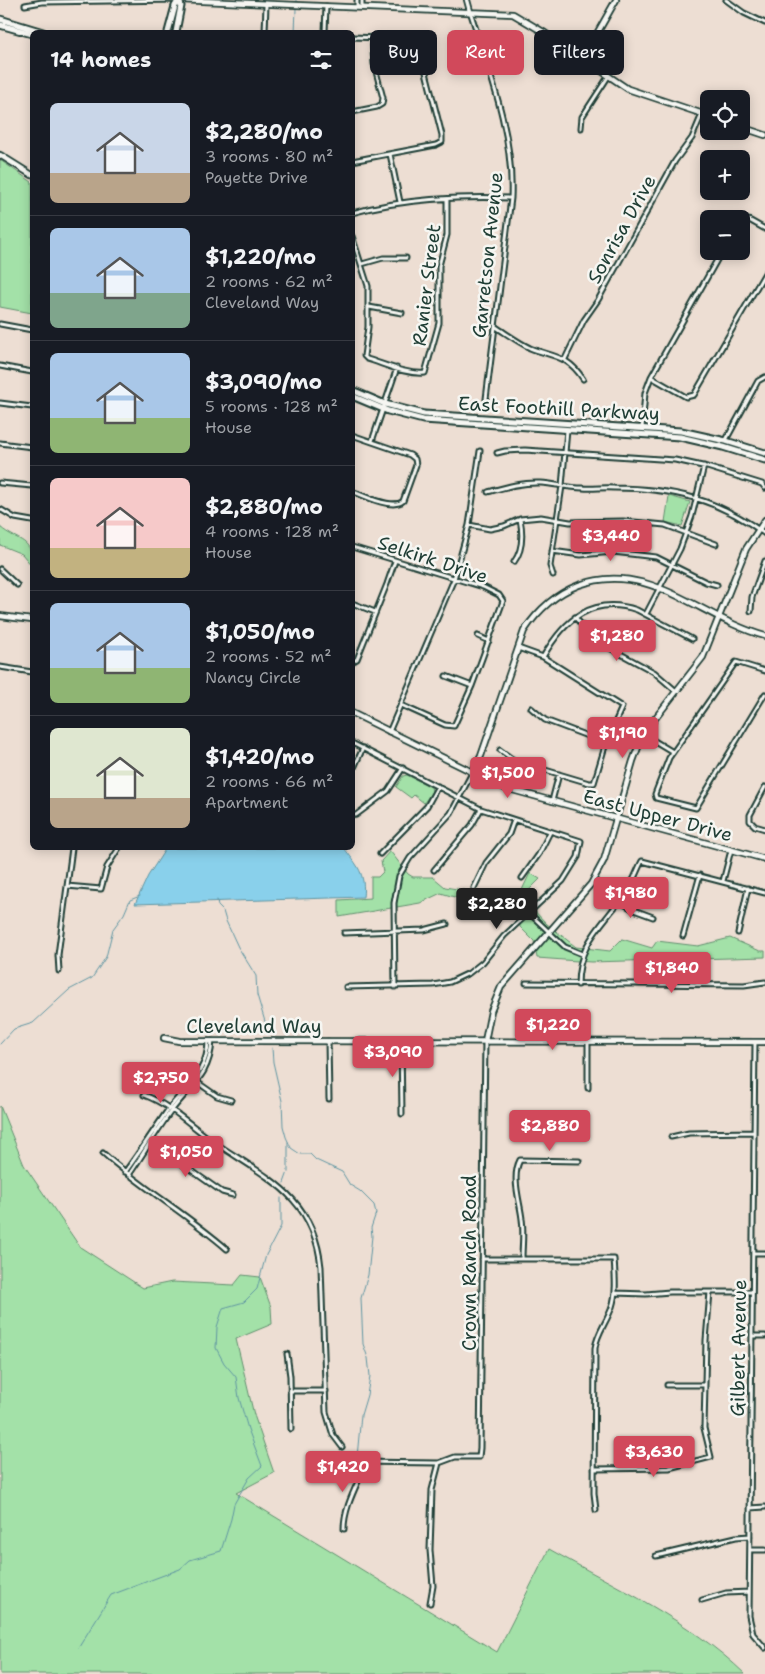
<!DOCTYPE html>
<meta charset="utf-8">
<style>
body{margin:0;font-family:"Shantell Sans",sans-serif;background:#242831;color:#f1f3f6;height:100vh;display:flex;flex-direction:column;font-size:19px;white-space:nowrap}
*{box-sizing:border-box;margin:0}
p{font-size:16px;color:#9ea1a6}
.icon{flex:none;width:28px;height:28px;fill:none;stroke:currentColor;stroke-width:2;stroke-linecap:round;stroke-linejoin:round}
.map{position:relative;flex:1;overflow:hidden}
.side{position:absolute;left:30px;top:30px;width:325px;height:820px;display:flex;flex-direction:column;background:#171b24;border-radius:8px;box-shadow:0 2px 12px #0003}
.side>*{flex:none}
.guide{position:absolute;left:370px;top:30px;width:320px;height:45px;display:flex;gap:10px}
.controls{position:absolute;left:700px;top:90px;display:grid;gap:10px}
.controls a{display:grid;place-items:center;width:50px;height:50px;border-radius:8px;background:#171b24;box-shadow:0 2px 12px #0003;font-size:25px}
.price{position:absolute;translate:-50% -42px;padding:0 11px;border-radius:5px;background:#d1495b;color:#fff;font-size:16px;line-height:32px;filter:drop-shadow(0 1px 2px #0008)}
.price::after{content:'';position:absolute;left:50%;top:30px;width:15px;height:11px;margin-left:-8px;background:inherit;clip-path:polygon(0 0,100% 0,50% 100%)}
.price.on{background:#222;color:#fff}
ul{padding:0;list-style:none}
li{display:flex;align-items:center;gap:15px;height:125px;padding:0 20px}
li+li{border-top:1px solid #363941}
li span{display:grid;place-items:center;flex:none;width:140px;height:100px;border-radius:8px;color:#555}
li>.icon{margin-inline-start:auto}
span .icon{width:60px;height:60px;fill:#fffc;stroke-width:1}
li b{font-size:21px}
h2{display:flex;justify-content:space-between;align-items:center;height:60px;padding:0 20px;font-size:21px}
.chip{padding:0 18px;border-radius:8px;background:#171b24;box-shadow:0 2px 12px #0003;font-size:18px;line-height:45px}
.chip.on{background:#d1495b;color:#fff}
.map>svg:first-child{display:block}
</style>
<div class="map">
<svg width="765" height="1674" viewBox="0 0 765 1674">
<rect width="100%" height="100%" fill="#edded3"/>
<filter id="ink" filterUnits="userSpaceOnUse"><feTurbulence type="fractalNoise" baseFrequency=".02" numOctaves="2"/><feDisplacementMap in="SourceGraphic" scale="10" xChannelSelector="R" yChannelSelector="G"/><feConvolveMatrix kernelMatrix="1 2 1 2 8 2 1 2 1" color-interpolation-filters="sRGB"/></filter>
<g filter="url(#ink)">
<path fill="#a3e1a8" stroke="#618f6e" d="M0 160 32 182V313L0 307Z
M669 496 690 502 682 526 665 522Z
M0 527C19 543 33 537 32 566L22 554 0 545Z
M407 775 431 787 432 791 424 803 414 795 411 798 396 787 403 776Z
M390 851 408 874 413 877H433L445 887 463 890 515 905 530 873 540 879 526 893 523 899 547 924 576 947 610 951 622 939 652 948 657 941 698 946 730 938 760 951H765V957L591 962 537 958 534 941 520 927 519 911 497 905 478 916 461 899 441 893 420 903 339 917V900L371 898V877H378L383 872 381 861Z
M0 1106 24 1165 80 1247 143 1288 172 1282 234 1285 242 1275 260 1277 271 1307 272 1324 236 1339 254 1415 274 1473 236 1493 497 1652 549 1549C616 1587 689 1620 745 1674H0Z"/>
<path fill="#89d0eb" stroke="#5f95a2" d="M166 848H344C357 865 366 874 363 897L135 904 148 876Z"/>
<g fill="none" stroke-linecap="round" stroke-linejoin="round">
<path stroke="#5f95a2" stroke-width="1" d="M296 1V0
M295 32 296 9
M217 900 218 906 223 911 226 921 238 947 256 976 257 995 269 1035
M0 1044 14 1029 33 1023 69 990 92 978 106 957 113 929 124 914 130 900 140 896
M272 1048 273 1062 282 1101 283 1126 286 1137 291 1148 300 1154H310L316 1160 342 1172 350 1185 360 1191 374 1205 376 1213 371 1228 372 1236 368 1275 361 1298 363 1344 368 1358 370 1376 367 1395 361 1415 357 1457
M284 1183 288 1172V1142
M79 1647 111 1595 180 1569 190 1560 221 1551 231 1519 234 1504 249 1478 262 1466 248 1429 239 1398 236 1377 224 1363 216 1348 217 1327 223 1308 244 1302 257 1289 266 1255 281 1226V1198"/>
<g stroke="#1f3d34" stroke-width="7">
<path id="minor" d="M726 0 744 13 765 23
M25 5 42 2 179 0
M357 6V0
M362 6V0
M470 11C489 71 514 134 511 198L486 399
M265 32 266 4
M325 32 326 6
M352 37 412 39 418 41 442 135V142L436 145 352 161
M352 112 377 107 382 104 383 98 374 64 372 38
M581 128 582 117 608 77
M390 154 400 202
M352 213C400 199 462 196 511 198
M741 220H749L765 229
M352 236 368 286V327L364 356 367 359C384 364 407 375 425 373L439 323V266L447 235V200
M362 264 383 258H406
M369 307 402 313
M0 324 32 330
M496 327C507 334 518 342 530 348 553 357 568 355 583 379
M565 359 584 320 598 300 675 161 692 138 702 114
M0 366 32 372
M651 377 686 397 694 395 765 273
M0 403 32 407
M642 428 645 393 651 377 722 251
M352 435 410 455 415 459 416 465 403 501C393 510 364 496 352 491
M726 440 758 381 765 377
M372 441 397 368
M0 443 32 447
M497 453 505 451 525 450 675 460 707 467 762 484 765 488
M0 483 32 486
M488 492C506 487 523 482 541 483 555 484 569 488 583 488 593 489 604 487 614 488 672 488 718 499 765 534
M0 509 15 518 32 521
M469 525 490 529 504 526 520 519 541 517 570 522 623 521 665 525 716 544
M352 547 483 587 499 595 503 601 472 686 454 726 445 725 401 705
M552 551 581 555 613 552 656 557 706 582 717 585
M514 562C523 550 523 534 520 519
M0 569 17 585
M553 575 550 566 562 486 567 430
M352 603 375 612
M751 611 752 597 765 561
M646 614 680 549 692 516 704 466
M575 617 593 639 654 672 676 691
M478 636 489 641
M543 657C564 620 592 595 637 610L692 639
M352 662 357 659 387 584 395 561
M0 667 32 672
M765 671 736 662 669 758 655 794 656 798 696 808 765 694
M446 676 472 686
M531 708 545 720 606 743
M389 732 454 579 469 525 480 451
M643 734 673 752
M500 750 515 761 589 783H594L606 743 622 707 543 657 518 648
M353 770 363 748
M765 787 750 815V821L755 826 765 829
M552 801 559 774
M356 815 388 791 403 768
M380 854 427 806 438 786
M434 870 472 825 481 809
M522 878 539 854 550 832
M723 881 731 850
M67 886 101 889 107 867 119 848
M474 888 486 863 509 834 514 820
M619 901 634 910 653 917
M529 913 565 947 582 954
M344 933 424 930 447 924
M738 933 748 888
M683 936 700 875
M59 971 58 955 72 848
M526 983 744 985 765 982
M578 985C578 940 606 923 628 889 634 881 637 870 642 861L765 893
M346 987 433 985 450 982 469 973 483 962 504 936 563 881 578 857 581 841 481 809 352 743
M395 987 394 903 399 876 410 858 451 813 472 773
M328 1041 329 1099
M401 1041 402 1114
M588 1041V1088
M755 1043 749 1616 753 1634 765 1648
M197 1082 217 1096 231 1100
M144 1095C171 1105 191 1126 214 1142 267 1178 314 1196 321 1267L326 1412 333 1435 342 1447
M671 1137 689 1133 754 1132
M151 1142 222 1192 233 1195
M103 1153C142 1188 188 1215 227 1249
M125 1172C139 1153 152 1133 165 1114 182 1089 208 1074 208 1041
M129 1175C144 1153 157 1130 172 1110 191 1085 210 1076 212 1041
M753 1253H765
M482 1259H614C615 1275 617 1292 612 1307 607 1322 597 1333 595 1348L594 1493 596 1510
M522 1259C522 1246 524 1232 522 1219 520 1201 511 1177 520 1160L579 1161
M615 1293 646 1294 670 1292H752
M752 1336H765
M287 1354 290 1376 291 1429
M667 1385H705
M290 1391H326
M355 1462 439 1463
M594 1469 669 1468 711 1457 704 1428 706 1340 710 1292
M750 1508 765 1507
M344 1529C344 1506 358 1484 366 1463
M750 1550H765
M656 1556 736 1537 750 1536
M702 1600 726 1593 749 1592
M430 1603 433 1586 430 1550 432 1490 439 1463 455 1457H479L480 1448 485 1041"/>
</g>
<g stroke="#1f3d34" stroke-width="8">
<path id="tertiary" d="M179 0 513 14 545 33 628 89 709 116
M467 0 470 11
M582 60 616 0
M741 127 765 135
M472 773 481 756 524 631C538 610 555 594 579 585 648 559 702 619 765 636
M164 1038 179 1041 765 1042
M485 1041 491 1011 501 987 591 884 604 860 616 819"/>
</g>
<g stroke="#1f3d34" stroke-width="8">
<path id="secondary" d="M0 155 32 175
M0 616 32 620
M352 713 505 788 765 859
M616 819 633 761 643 734 703 657 746 549 765 520"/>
</g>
<g stroke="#1f3d34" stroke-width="9">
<path id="primary" d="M0 19 43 32
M0 25 32 34
M168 32 175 6 179 0
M176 32 181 6 179 0
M352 390 385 404 424 414 681 431 726 441 765 453
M352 396 388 411 423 420 680 437 723 447 765 460"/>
</g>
<use href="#minor" stroke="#f6f6f2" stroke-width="3"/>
<use href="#tertiary" stroke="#f6f6f2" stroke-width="4.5"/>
<use href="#secondary" stroke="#f6f6f2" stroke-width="4.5"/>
<use href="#primary" stroke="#f6f6f2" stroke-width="5"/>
</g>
</g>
<g text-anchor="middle" stroke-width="5" stroke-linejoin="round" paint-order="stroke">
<g font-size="19" fill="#1f3d34" stroke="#f6f6f2">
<text transform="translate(621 229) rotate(-61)" y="7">Sonrisa Drive</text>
<text transform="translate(487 255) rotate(-84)" y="7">Garretson Avenue</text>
<text transform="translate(426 285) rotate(-83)" y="7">Ranier Street</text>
<text transform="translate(559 408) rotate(3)" y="7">East Foothill Parkway</text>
<text transform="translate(433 559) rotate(18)" y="7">Selkirk Drive</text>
<text transform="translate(658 815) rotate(15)" y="7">East Upper Drive</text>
<text x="254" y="1033">Cleveland Way</text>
<text transform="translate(469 1263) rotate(-90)" y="7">Crown Ranch Road</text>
<text transform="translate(738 1348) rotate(-89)" y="7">Gilbert Avenue</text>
</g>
</g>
</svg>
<div class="controls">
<a><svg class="icon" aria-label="locate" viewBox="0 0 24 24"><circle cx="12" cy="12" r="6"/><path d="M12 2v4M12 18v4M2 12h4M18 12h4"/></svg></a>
<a>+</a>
<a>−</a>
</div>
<b class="price" style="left:611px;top:562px">$3,440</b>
<b class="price" style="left:617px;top:662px">$1,280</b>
<b class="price" style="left:623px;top:759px">$1,190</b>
<b class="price" style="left:508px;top:799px">$1,500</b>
<b class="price" style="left:631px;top:919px">$1,980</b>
<b class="price on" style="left:497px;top:930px">$2,280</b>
<b class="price" style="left:672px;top:994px">$1,840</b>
<b class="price" style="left:553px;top:1051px">$1,220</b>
<b class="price" style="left:393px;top:1078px">$3,090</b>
<b class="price" style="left:161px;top:1104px">$2,750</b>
<b class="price" style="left:550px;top:1152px">$2,880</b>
<b class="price" style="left:186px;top:1178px">$1,050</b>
<b class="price" style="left:654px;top:1478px">$3,630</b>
<b class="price" style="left:343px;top:1493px">$1,420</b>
<div class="guide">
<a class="chip">Buy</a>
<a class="chip on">Rent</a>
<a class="chip">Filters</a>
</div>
<section class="side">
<h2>14 homes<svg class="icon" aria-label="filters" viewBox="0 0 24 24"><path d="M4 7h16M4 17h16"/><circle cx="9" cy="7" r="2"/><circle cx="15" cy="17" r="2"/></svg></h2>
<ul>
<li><span style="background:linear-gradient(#c9d6e8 70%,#b9a48a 0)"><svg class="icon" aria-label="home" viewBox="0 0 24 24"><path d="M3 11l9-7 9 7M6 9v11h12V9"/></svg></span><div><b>$2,280/mo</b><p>3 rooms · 80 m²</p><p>Payette Drive</p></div></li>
<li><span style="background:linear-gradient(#a9c7e8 65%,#7fa58c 0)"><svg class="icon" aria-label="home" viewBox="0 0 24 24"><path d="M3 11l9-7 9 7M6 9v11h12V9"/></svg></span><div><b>$1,220/mo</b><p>2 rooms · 62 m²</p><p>Cleveland Way</p></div></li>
<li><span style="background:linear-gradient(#a9c7e8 65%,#8fb573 0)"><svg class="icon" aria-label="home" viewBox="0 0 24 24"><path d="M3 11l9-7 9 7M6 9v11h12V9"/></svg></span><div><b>$3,090/mo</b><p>5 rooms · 128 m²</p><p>House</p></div></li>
<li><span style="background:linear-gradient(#f6c9c9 70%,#c2b280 0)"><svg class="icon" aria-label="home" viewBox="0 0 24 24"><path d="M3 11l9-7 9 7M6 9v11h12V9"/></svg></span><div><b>$2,880/mo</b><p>4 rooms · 128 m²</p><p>House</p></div></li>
<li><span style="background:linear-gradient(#a9c7e8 65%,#8fb573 0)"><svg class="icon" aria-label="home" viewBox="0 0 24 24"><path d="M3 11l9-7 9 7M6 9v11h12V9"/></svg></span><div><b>$1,050/mo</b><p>2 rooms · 52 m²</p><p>Nancy Circle</p></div></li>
<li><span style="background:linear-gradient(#dfe7d0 70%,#b9a48a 0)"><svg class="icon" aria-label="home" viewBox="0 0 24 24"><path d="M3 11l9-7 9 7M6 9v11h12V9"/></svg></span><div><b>$1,420/mo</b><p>2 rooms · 66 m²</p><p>Apartment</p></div></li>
</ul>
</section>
</div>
